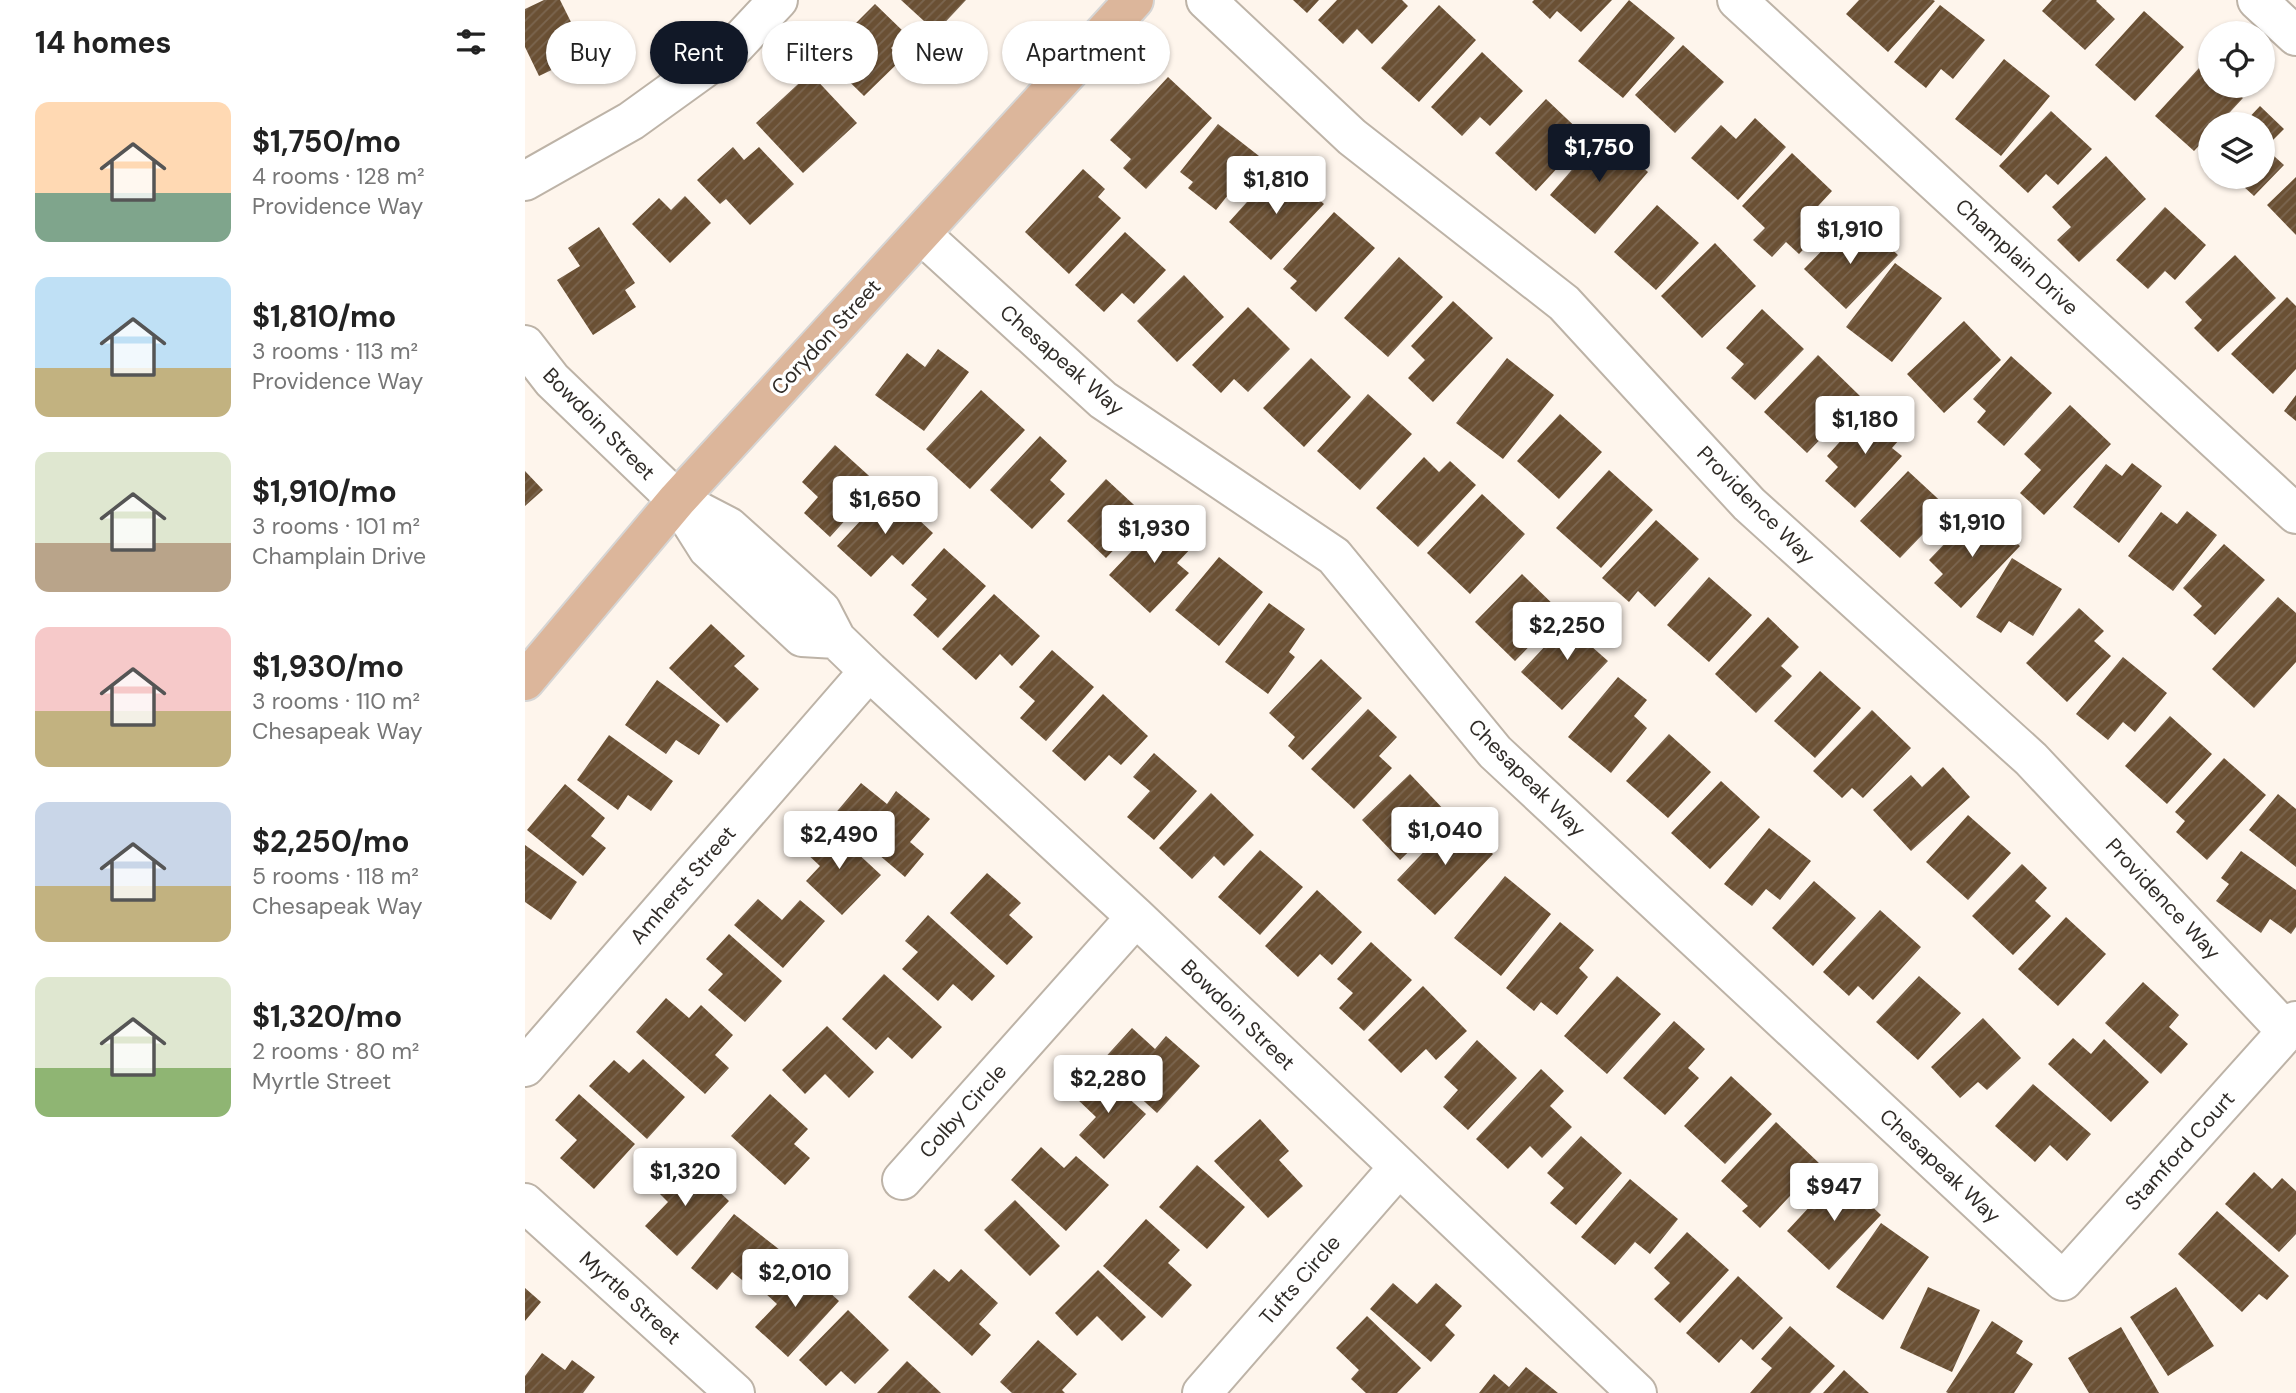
<!DOCTYPE html>
<meta charset="utf-8">
<style>
body{margin:0;font-family:"DM Sans",sans-serif;background:#f6f6f6;color:#222;height:100vh;display:flex;flex-direction:column;font-size:26px;white-space:nowrap}
*{box-sizing:border-box;margin:0}
p{font-size:23px;color:#767676}
.icon{flex:none;width:38px;height:38px;fill:none;stroke:currentColor;stroke-width:2;stroke-linecap:round;stroke-linejoin:round}
.map{position:relative;flex:1;overflow:hidden}
.details{display:flex;flex-direction:column;background:#fff;width:525px}
.details>*{flex:none}
.top-card{position:absolute;left:21px;top:21px;width:665px;height:63px;display:flex;gap:14px}
.controls{position:absolute;left:1673px;top:21px;display:grid;gap:14px}
.controls a{display:grid;place-items:center;width:77px;height:77px;border-radius:50%;background:#fff;box-shadow:0 2px 5px #0004;font-size:35px}
.price{position:absolute;translate:-50% -60px;padding:0 16px;border-radius:7px;background:#fff;color:#222;font-size:23px;line-height:46px;filter:drop-shadow(0 2px 4px #0008)}
.price::after{content:'';position:absolute;left:50%;top:42px;width:21px;height:16px;margin-left:-10px;background:inherit;clip-path:polygon(0 0,100% 0,50% 100%)}
.price.on{background:#111827;color:#fff}
ul{padding:0;list-style:none}
li{display:flex;align-items:center;gap:21px;height:175px;padding:0 35px}
li span{display:grid;place-items:center;flex:none;width:196px;height:140px;border-radius:14px;color:#555}
li>.icon{margin-inline-start:auto}
span .icon{width:84px;height:84px;fill:#fffc;stroke-width:1}
li b{font-size:30px}
h2{display:flex;justify-content:space-between;align-items:center;height:84px;padding:0 35px;font-size:30px}
.pill{padding:0 24px;border-radius:32px;background:#fff;box-shadow:0 2px 5px #0004;font-size:24px;line-height:63px}
.pill.on{background:#111827;color:#fff}
main{display:flex;flex:1;min-height:0}
.map>svg:first-child{display:block}
</style>
<main>
<section class="details">
<h2>14 homes<svg class="icon" aria-label="filters" viewBox="0 0 24 24"><path d="M4 7h16M4 17h16"/><circle cx="9" cy="7" r="2"/><circle cx="15" cy="17" r="2"/></svg></h2>
<ul>
<li><span style="background:linear-gradient(#ffd9b3 65%,#7fa58c 0)"><svg class="icon" aria-label="home" viewBox="0 0 24 24"><path d="M3 11l9-7 9 7M6 9v11h12V9"/></svg></span><div><b>$1,750/mo</b><p>4 rooms · 128 m²</p><p>Providence Way</p></div></li>
<li><span style="background:linear-gradient(#bfe0f5 65%,#c2b280 0)"><svg class="icon" aria-label="home" viewBox="0 0 24 24"><path d="M3 11l9-7 9 7M6 9v11h12V9"/></svg></span><div><b>$1,810/mo</b><p>3 rooms · 113 m²</p><p>Providence Way</p></div></li>
<li><span style="background:linear-gradient(#dfe7d0 65%,#b9a48a 0)"><svg class="icon" aria-label="home" viewBox="0 0 24 24"><path d="M3 11l9-7 9 7M6 9v11h12V9"/></svg></span><div><b>$1,910/mo</b><p>3 rooms · 101 m²</p><p>Champlain Drive</p></div></li>
<li><span style="background:linear-gradient(#f6c9c9 60%,#c2b280 0)"><svg class="icon" aria-label="home" viewBox="0 0 24 24"><path d="M3 11l9-7 9 7M6 9v11h12V9"/></svg></span><div><b>$1,930/mo</b><p>3 rooms · 110 m²</p><p>Chesapeak Way</p></div></li>
<li><span style="background:linear-gradient(#c9d6e8 60%,#c2b280 0)"><svg class="icon" aria-label="home" viewBox="0 0 24 24"><path d="M3 11l9-7 9 7M6 9v11h12V9"/></svg></span><div><b>$2,250/mo</b><p>5 rooms · 118 m²</p><p>Chesapeak Way</p></div></li>
<li><span style="background:linear-gradient(#dfe7d0 65%,#8fb573 0)"><svg class="icon" aria-label="home" viewBox="0 0 24 24"><path d="M3 11l9-7 9 7M6 9v11h12V9"/></svg></span><div><b>$1,320/mo</b><p>2 rooms · 80 m²</p><p>Myrtle Street</p></div></li>
</ul>
</section>
<div class="map">
<svg width="1771" height="1393" viewBox="0 0 1771 1393">
<defs>
<pattern id="building-hatch" width="6" height="6" patternUnits="userSpaceOnUse" patternTransform="scale(1.75)"><rect width="6" height="6" fill="#6a5034"/><path d="M-1 1l2-2M0 6l6-6M5 7l2-2" fill="none" stroke="#7b6650"/></pattern>
</defs>
<rect width="100%" height="100%" fill="#fef5ec"/>
<path fill="url(#building-hatch)" d="M19 0H35L49 28 65 21 77 46 14 76 0 47V9Z
M376 0H441L411 32Z
M768 0H794L782 13Z
M812 0H877L883 6 847 44 832 29 818 44 793 20Z
M1009 0H1087L1056 32 1032 11 1025 19 1007 2Z
M1104 0 1150 38 1098 98 1053 61Z
M1334 0H1408L1410 1 1363 52 1321 14Z
M1527 0H1572L1571 1 1590 19 1560 50 1517 11Z
M350 4 381 34 366 48 377 59 339 96 298 56Z
M914 5 951 40 894 102 856 68Z
M1415 5 1460 40 1428 79 1416 69 1401 88 1369 62Z
M1619 11 1659 47 1610 101 1570 65Z
M1158 45 1199 82 1150 133 1110 95Z
M957 52 998 91 965 126 955 117 937 136 906 107Z
M1479 59 1525 96 1476 156 1430 119Z
M1674 68 1685 79V86H1705L1718 98 1694 124H1685V134L1669 151 1630 116Z
M285 73 332 123 278 173 231 123Z
M643 77 687 118 621 189 598 168 606 159 585 140Z
M1021 99 1061 137 1011 191 970 153Z
M1735 106 1759 129 1740 148 1759 165 1729 196 1708 177H1738V124H1718Z
M1526 111 1567 149 1533 185 1521 174 1503 193 1474 166Z
M1230 118 1261 147 1213 200 1166 158 1196 125 1211 139Z
M693 124 734 156 691 210 663 188 668 182 655 172Z
M1078 134 1123 172 1070 234 1025 195Z
M208 147 219 160 234 147 269 184 225 225 201 199 195 204 172 180Z
M1267 153 1307 191 1281 219 1295 232 1274 254 1261 242 1247 257 1228 240 1240 228 1217 206Z
M1581 156 1621 199 1554 262 1532 240 1546 227 1527 207Z
M558 169 580 189 573 197 596 218 544 274 500 232Z
M769 177 799 204 746 260 704 222 739 183 752 196Z
M1771 177V235L1742 205Z
M160 196 186 223 145 263 107 224 134 198 146 210Z
M1132 205 1174 243 1131 290 1089 252Z
M1640 207 1681 245 1650 280 1640 271 1623 289 1591 260Z
M809 212 850 248 791 312 765 288 772 281 758 269Z
M74 227 110 283 100 290 111 307 68 335 32 280 55 266 43 248Z
M1317 230 1332 245 1346 230 1373 255 1321 309 1279 269Z
M600 232 641 270 609 304 597 293 579 312 550 285Z
M1190 243 1231 286 1177 338 1136 296Z
M1710 255 1751 298 1693 352 1669 328 1677 320 1660 302Z
M874 257 918 297 863 357 819 318Z
M1370 263 1417 298 1367 362 1321 327Z
M659 275 699 317 652 362 612 321Z
M1762 297 1771 306V369L1748 394 1706 354Z
M928 301 968 338 908 402 883 378 900 360 886 346Z
M723 307 765 349 723 392 709 379 696 393 667 365Z
M1237 309 1279 349 1230 400 1206 378 1219 364 1201 348Z
M1439 321 1476 360 1419 413 1382 374Z
M413 349 444 372 399 431 350 395 382 353 400 367Z
M1293 355 1336 397 1282 453 1239 412Z
M1486 356 1527 393 1479 446 1452 422 1461 411 1448 399Z
M786 358 826 397 779 447 738 408Z
M982 358 1029 395 978 459 931 423Z
M456 390 500 430 445 489 401 449Z
M843 394 887 434 835 490 792 451Z
M1771 395V421L1759 411Z
M1349 404 1381 432 1367 448 1377 456 1330 508 1300 481 1313 467 1302 456Z
M1545 405 1586 444 1519 515 1495 493 1516 470 1499 454Z
M1035 414 1077 452 1034 499 992 461Z
M515 436 542 461 525 480 540 494 507 529 465 490Z
M310 445 353 484 305 537 279 513 293 497 277 482Z
M899 457 914 472 925 461 951 485 893 547 851 508Z
M1607 463 1637 486 1594 543 1548 507 1581 464 1597 476Z
M1084 470 1128 510 1076 568 1031 528Z
M0 471 18 490 0 506Z
M1383 471 1423 508 1375 558 1335 521Z
M581 479 621 516 581 558 542 521Z
M363 491 408 533 378 565 367 555 346 577 312 546Z
M957 494 1000 534 945 594 902 553Z
M1662 511 1692 535 1648 591 1603 556 1636 512 1652 524Z
M640 516 670 544 652 563 664 573 625 613 584 575Z
M1444 518 1457 530 1467 520 1495 546 1436 608 1409 583 1418 574 1404 560Z
M1131 520 1174 559 1130 607 1113 591 1104 602 1077 578Z
M1699 544 1740 580 1690 635 1668 615 1677 606 1658 588Z
M419 548 461 586 413 638 388 615 402 599 386 585Z
M694 557 738 592 694 646 650 610Z
M1487 558 1537 589 1508 636 1484 621 1476 633 1451 617Z
M997 574 1037 613 990 661 950 622Z
M1184 577 1227 615 1184 662 1142 625Z
M469 594 515 636 487 666 475 654 451 680 417 649Z
M1753 597 1771 613V662L1729 708 1687 669Z
M744 603 780 629 764 652 770 657 743 694 700 662Z
M1554 608 1579 631 1569 641 1586 656 1542 702 1501 663Z
M1051 613 1076 636 1066 646 1083 661 1037 710 996 672Z
M1243 617 1274 647 1256 666 1267 676 1231 713 1190 674Z
M186 624 220 656 209 666 234 689 202 723 144 668Z
M527 650 569 687 521 741 495 718 510 701 494 687Z
M1598 657 1642 693 1610 732 1598 722 1583 740 1551 714Z
M796 659 837 698 778 760 763 746 770 737 744 713Z
M1295 671 1336 708 1290 758 1249 721Z
M1093 677 1122 700 1109 716 1122 728 1086 773 1043 737Z
M132 680 195 725 174 755 151 740 141 754 100 725Z
M578 694 623 736 596 765 584 755 560 781 527 751Z
M843 709 872 737 854 756 867 768 829 809 786 769Z
M1347 710 1386 748 1338 798 1327 788 1317 798 1288 771Z
M1645 716 1687 754 1642 804 1600 766Z
M1144 734 1186 772 1143 818 1101 781Z
M84 735 148 781 126 811 103 795 93 810 52 780Z
M629 753 672 791 629 840 602 817 625 791 608 777Z
M1699 758 1741 795 1682 860 1651 832 1660 821 1650 812Z
M1418 767 1445 797 1386 851 1348 810 1386 775 1397 787Z
M885 774 923 814 875 860 837 820Z
M1196 781 1235 817 1185 869 1146 833Z
M336 783 362 804 371 791 405 819 385 842 399 854 380 877 308 816Z
M40 784 80 818 66 836 81 848 58 876 2 830Z
M686 793 729 835 699 866 689 856 667 879 634 848Z
M1753 794 1771 809V867L1724 830Z
M1443 815 1486 853 1443 900 1401 862Z
M931 818 968 854 910 915 872 880Z
M303 826 356 875 317 915 281 881 295 866 279 851Z
M1244 828 1286 861 1255 900 1241 889 1227 906 1199 884Z
M0 845 52 882 26 920 0 902Z
M735 850 778 887 735 935 693 897Z
M1716 851 1771 890V927L1766 934 1745 919 1736 933 1691 901 1704 884 1696 878Z
M1497 864 1522 888 1510 901 1526 916 1488 955 1447 916Z
M462 873 496 903 484 915 508 937 482 965 425 913Z
M980 876 1026 914 976 976 929 938Z
M1289 881 1331 918 1288 966 1247 928Z
M792 890 837 932 807 965 795 954 773 977 740 946Z
M233 899 257 920 275 900 300 921 258 968 209 925Z
M1355 910 1396 947 1348 1000 1333 986 1324 996 1298 972Z
M403 915 470 976 447 1001 428 984 413 1001 377 969 393 952 380 941Z
M1541 917 1581 954 1533 1006 1493 969Z
M1035 922 1069 950 1054 968 1063 977 1032 1015 1016 1002 1009 1011 981 988Z
M204 934 257 981 220 1022 183 990 198 974 181 959Z
M846 942 887 980 839 1031 814 1008 828 993 812 979Z
M359 974 417 1027 387 1059 363 1037 351 1050 317 1019Z
M1092 976 1136 1014 1082 1074 1039 1036Z
M1394 976 1436 1013 1393 1060 1351 1022Z
M1618 982 1654 1015 1644 1027 1663 1044 1636 1074 1580 1023Z
M898 986 942 1031 911 1060 901 1049 876 1073 843 1040Z
M141 998 164 1018 176 1005 208 1035 190 1055 204 1068 180 1094 111 1032Z
M1458 1018 1496 1058 1462 1090 1453 1082 1435 1098 1406 1067Z
M1149 1021 1180 1049 1163 1068 1174 1078 1140 1115 1098 1078Z
M302 1026 349 1072 324 1098 300 1074 280 1094 257 1070Z
M607 1028 630 1049 641 1036 675 1066 632 1113 576 1062Z
M1548 1038 1566 1054 1579 1039 1624 1082 1586 1122 1523 1064Z
M952 1040 992 1078 943 1130 918 1107 933 1090 919 1077Z
M118 1059 160 1097 122 1139 64 1086 89 1060 104 1073Z
M1016 1069 1039 1091 1025 1106 1047 1127 1017 1158 1005 1146 983 1169 951 1139Z
M575 1072 621 1114 579 1159 554 1135 571 1117 551 1098Z
M1206 1076 1247 1114 1200 1164 1159 1126Z
M1508 1084 1566 1134 1542 1161 1525 1145 1510 1162 1470 1126Z
M54 1094 110 1144 69 1189 35 1158 52 1140 30 1120Z
M245 1094 283 1129 269 1144 285 1158 260 1185 206 1136Z
M735 1119 764 1151 754 1160 778 1186 743 1218 689 1161Z
M1251 1122 1295 1164 1235 1228 1217 1211 1223 1206 1196 1181Z
M1056 1136 1097 1173 1051 1225 1025 1203 1039 1188 1022 1173Z
M516 1147 539 1168 551 1156 584 1185 541 1231 486 1180Z
M161 1160 204 1201 152 1256 120 1226 143 1202 132 1191Z
M672 1165 720 1207 682 1249 634 1207Z
M1729 1172 1747 1189 1757 1178 1771 1191V1234L1754 1252 1700 1204Z
M1314 1175 1356 1215 1304 1270 1262 1231Z
M1105 1179 1153 1219 1125 1254 1110 1242 1090 1265 1056 1237Z
M490 1200 535 1246 505 1276 459 1230Z
M1692 1211 1764 1276 1742 1300 1734 1294 1717 1312 1653 1254Z
M209 1214 255 1250 226 1287 207 1272 192 1290 166 1268Z
M621 1219 655 1250 643 1263 667 1285 637 1318 578 1266Z
M1356 1223 1404 1257 1358 1320 1311 1287Z
M1162 1232 1204 1270 1155 1323 1129 1299 1145 1283 1129 1268Z
M270 1261 314 1301 263 1357 230 1327 252 1304 240 1293Z
M409 1269 424 1282 436 1269 473 1303 454 1324 466 1335 447 1356 383 1297Z
M573 1270 621 1317 597 1341 572 1316 552 1336 530 1313Z
M1213 1276 1258 1318 1228 1350 1216 1339 1194 1363 1161 1333Z
M868 1283 892 1304 911 1283 937 1306 920 1325 930 1335 906 1362 845 1309Z
M1403 1287 1455 1310 1427 1372 1375 1348Z
M1651 1287 1689 1346 1643 1376 1605 1317Z
M0 1288 16 1302 0 1321Z
M323 1310 364 1350 330 1384 316 1371 301 1386 274 1360Z
M842 1316 896 1368 872 1393H841L826 1379 834 1370 811 1348Z
M1467 1321 1498 1341 1491 1353 1508 1364 1489 1393H1423L1421 1392Z
M1265 1326 1310 1366 1285 1393H1225L1247 1368 1236 1359Z
M1596 1327 1634 1393H1564L1543 1358Z
M513 1340 552 1374 537 1390 540 1393H487L475 1382Z
M17 1353 40 1370 47 1360 70 1377 58 1393H0V1376Z
M382 1361 416 1393H352Z
M1001 1367 1033 1393H954L969 1374 984 1387Z
M1319 1370 1344 1393H1298Z"/>
<g fill="none" stroke-linecap="round" stroke-linejoin="round">
<g stroke="#bdb3a7" stroke-width="42">
<path id="minor" d="M681 0 827 137 1039 303 1224 504 1506 759 1762 1032
M1212 0 1771 514
M1732 0 1771 36
M0 181 106 121 210 46 253 0
M396 234 578 400 809 556 970 752 1538 1281 1771 1021
M0 345 27 380 152 500 183 549 277 637 311 639
M152 500 204 527 296 610 311 639 344 671 611 917 1112 1393
M0 1067 344 671
M377 1180 611 917
M0 1203 210 1393
M677 1393 873 1168"/>
</g>
<g stroke="#d6d5d4" stroke-width="42">
<path id="major" d="M0 681 152 500 609 0"/>
</g>
<use href="#minor" stroke="#fff" stroke-width="38"/>
<use href="#major" stroke="#dcb69b" stroke-width="38"/>
</g>
<g text-anchor="middle" stroke-width="7" stroke-linejoin="round" paint-order="stroke">
<g font-size="21" fill="#302c28" stroke="#fff">
<text transform="translate(1492 257) rotate(43)" y="7">Champlain Drive</text>
<text transform="translate(301 337) rotate(-47)" y="7">Corydon Street</text>
<text transform="translate(537 360) rotate(41)" y="7">Chesapeak Way</text>
<text transform="translate(74 424) rotate(45)" y="7">Bowdoin Street</text>
<text transform="translate(1231 505) rotate(45)" y="7">Providence Way</text>
<text transform="translate(1002 778) rotate(45)" y="7">Chesapeak Way</text>
<text transform="translate(158 885) rotate(-49)" y="7">Amherst Street</text>
<text transform="translate(1638 899) rotate(47)" y="7">Providence Way</text>
<text transform="translate(713 1015) rotate(44)" y="7">Bowdoin Street</text>
<text transform="translate(438 1111) rotate(-48)" y="7">Colby Circle</text>
<text transform="translate(1655 1151) rotate(-48)" y="7">Stamford Court</text>
<text transform="translate(1415 1166) rotate(43)" y="7">Chesapeak Way</text>
<text transform="translate(775 1280) rotate(-49)" y="7">Tufts Circle</text>
<text transform="translate(105 1298) rotate(42)" y="7">Myrtle Street</text>
</g>
</g>
</svg>
<div class="controls">
<a><svg class="icon" aria-label="locate" viewBox="0 0 24 24"><circle cx="12" cy="12" r="6"/><path d="M12 2v4M12 18v4M2 12h4M18 12h4"/></svg></a>
<a><svg class="icon" aria-label="layers" viewBox="0 0 24 24"><path d="M12 4l9 5-9 5-9-5zM3 14l9 5 9-5"/></svg></a>
</div>
<b class="price on" style="left:1074px;top:184px">$1,750</b>
<b class="price" style="left:751px;top:216px">$1,810</b>
<b class="price" style="left:1325px;top:266px">$1,910</b>
<b class="price" style="left:1340px;top:456px">$1,180</b>
<b class="price" style="left:360px;top:536px">$1,650</b>
<b class="price" style="left:1447px;top:559px">$1,910</b>
<b class="price" style="left:629px;top:565px">$1,930</b>
<b class="price" style="left:1042px;top:662px">$2,250</b>
<b class="price" style="left:920px;top:867px">$1,040</b>
<b class="price" style="left:314px;top:871px">$2,490</b>
<b class="price" style="left:583px;top:1115px">$2,280</b>
<b class="price" style="left:160px;top:1208px">$1,320</b>
<b class="price" style="left:1309px;top:1223px">$947</b>
<b class="price" style="left:270px;top:1309px">$2,010</b>
<div class="top-card">
<a class="pill">Buy</a>
<a class="pill on">Rent</a>
<a class="pill">Filters</a>
<a class="pill">New</a>
<a class="pill">Apartment</a>
</div>
</div>
</main>
